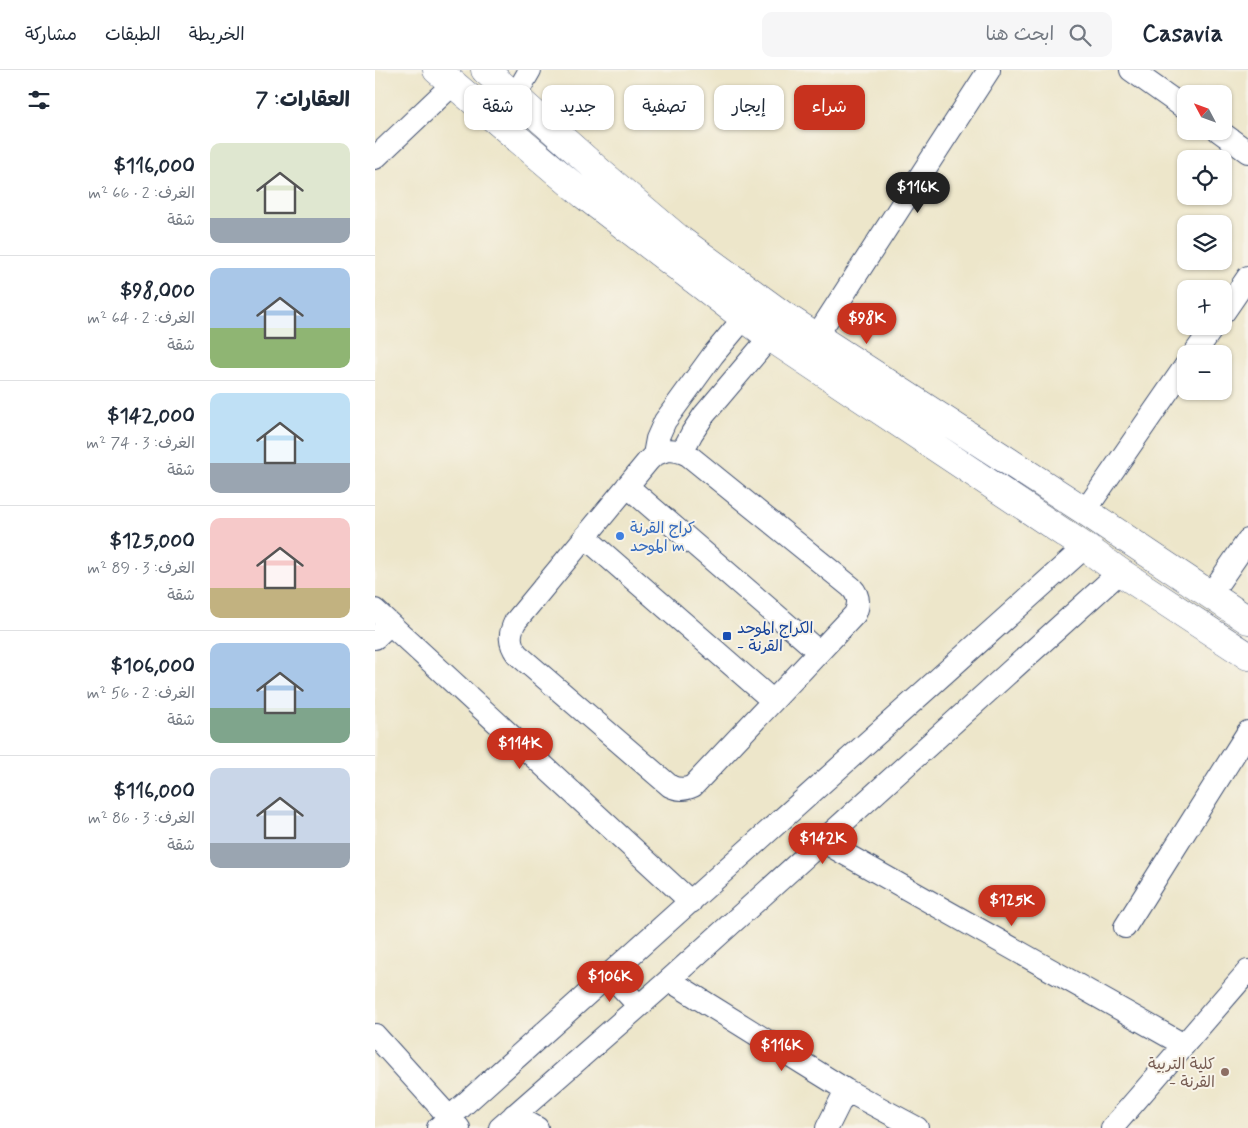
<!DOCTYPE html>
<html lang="ar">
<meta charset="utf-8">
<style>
body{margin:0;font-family:Mynerve,"Playpen Sans Arabic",sans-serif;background:#f6f6f7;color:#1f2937;direction:rtl;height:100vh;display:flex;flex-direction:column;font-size:19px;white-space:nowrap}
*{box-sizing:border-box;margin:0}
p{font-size:16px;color:#747a83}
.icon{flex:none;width:28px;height:28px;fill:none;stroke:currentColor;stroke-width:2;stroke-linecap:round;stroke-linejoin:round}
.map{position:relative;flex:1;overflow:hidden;direction:ltr}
.side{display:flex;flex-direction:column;background:#fff;width:375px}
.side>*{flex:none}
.guide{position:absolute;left:15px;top:15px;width:475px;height:45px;direction:rtl;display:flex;gap:10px}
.needle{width:32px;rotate:311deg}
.controls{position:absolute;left:802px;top:15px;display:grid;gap:10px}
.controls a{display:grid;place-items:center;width:55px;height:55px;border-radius:10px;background:#fff;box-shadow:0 1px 4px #0004;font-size:25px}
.price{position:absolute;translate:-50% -42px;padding:0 11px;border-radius:18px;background:#c8321e;color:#fff;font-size:16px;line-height:32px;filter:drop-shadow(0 1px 2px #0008)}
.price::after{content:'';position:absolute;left:50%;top:30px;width:15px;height:11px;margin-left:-8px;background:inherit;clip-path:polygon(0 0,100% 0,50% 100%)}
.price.on{background:#222;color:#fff}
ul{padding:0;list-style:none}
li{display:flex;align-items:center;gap:15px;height:125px;padding:0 25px}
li+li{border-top:1px solid #e0e1e3}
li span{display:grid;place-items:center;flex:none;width:140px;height:100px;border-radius:10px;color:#555}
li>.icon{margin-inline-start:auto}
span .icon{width:60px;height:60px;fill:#fffc;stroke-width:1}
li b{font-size:21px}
h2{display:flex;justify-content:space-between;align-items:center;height:60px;padding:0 25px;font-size:21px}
.tag{padding:0 18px;border-radius:10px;background:#fff;box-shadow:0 1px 4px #0004;font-size:18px;line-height:45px}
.tag.on{background:#c8321e;color:#fff}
header{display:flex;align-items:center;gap:30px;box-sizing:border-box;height:70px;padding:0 25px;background:#fff;border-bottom:1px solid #e0e1e3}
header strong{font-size:24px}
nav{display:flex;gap:28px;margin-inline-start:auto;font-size:18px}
.search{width:350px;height:45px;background:#f6f6f7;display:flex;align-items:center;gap:12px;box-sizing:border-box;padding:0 18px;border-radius:10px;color:#747a83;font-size:19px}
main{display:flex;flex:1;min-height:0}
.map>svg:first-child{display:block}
</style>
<header>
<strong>Casavia</strong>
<div class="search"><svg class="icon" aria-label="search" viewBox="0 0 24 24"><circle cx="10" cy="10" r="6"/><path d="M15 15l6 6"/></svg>ابحث هنا</div>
<nav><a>الخريطة</a><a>الطبقات</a><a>مشاركة</a></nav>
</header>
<main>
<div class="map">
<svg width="873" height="1058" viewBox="0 0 873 1058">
<rect width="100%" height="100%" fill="#f7f3e8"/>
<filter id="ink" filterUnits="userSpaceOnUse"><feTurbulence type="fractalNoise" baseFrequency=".02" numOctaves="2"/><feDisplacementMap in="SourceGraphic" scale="10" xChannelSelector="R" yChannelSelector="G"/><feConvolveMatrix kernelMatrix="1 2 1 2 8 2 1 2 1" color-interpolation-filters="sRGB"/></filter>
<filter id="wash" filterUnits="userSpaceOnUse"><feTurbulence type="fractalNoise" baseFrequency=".0096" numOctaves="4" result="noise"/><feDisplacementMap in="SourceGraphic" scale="20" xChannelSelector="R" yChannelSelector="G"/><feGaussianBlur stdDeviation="1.12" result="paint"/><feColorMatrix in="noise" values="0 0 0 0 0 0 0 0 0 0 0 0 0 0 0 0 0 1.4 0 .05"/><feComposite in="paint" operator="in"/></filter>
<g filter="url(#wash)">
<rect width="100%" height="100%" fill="#ede6ca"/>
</g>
<g filter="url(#ink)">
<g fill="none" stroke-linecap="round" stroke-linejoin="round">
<g stroke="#3a4a6e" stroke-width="24">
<path id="minor" d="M756 0 811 39
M140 26 155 0
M844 61 873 82
M0 88 78 14
M849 242 873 207
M441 267 614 0
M819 284 839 256
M292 380C300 380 306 381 313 385L476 517C484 525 485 533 480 544L318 716C310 720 303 720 295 716L142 584C134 573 134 564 140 552L273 391 279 385Z
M307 382 317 363 329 345 395 267
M279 385 282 369 290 351 338 285 369 248
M252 416 444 582
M710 441 811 295
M210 467 398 631
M835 525 873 470
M0 540 316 832
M0 568 15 554
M447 771 809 975
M750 857 873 662
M235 905 264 936
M294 910 471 1020 542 1058
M0 965 84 1058
M139 1045 162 1058
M63 1058 710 477
M125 1058 294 910 745 502
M452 1058 471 1020
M737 1058 873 901"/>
</g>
<g stroke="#3a4a6e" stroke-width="29">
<path id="major" d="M62 0 209 125 369 248 395 267 710 477 745 502 873 586
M110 0 225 102 304 169 408 245 710 441 873 550"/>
</g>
<use href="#minor" stroke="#fff" stroke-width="22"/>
<use href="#major" stroke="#fff" stroke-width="28"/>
</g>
</g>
<circle fill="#3f7fe0" stroke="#f7f3e8" stroke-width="2" cx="245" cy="466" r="5"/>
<rect fill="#1a4fb4" stroke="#f7f3e8" stroke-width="2" x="347" y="561" width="10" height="10" rx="2.5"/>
<circle fill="#8d6e63" stroke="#f7f3e8" stroke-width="2" cx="850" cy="1002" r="5"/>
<g text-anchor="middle" stroke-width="4" stroke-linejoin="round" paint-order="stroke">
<g font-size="16" fill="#366cbe" stroke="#f7f3e8" text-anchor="start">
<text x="255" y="463">كراج القرنة<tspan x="255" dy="18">الموحد m</tspan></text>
</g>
<g font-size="16" fill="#164399" stroke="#f7f3e8" text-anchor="start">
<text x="362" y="563">الكراج الموحد<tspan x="362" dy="18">- القرنة</tspan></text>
</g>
<g font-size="16" fill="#785e54" stroke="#f7f3e8" text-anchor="end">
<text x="840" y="999">كلية التربية<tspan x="840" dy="18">- القرنة</tspan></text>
</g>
</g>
</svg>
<div class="controls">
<a><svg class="needle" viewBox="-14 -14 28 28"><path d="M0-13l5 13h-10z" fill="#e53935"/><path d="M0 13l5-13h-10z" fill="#747a83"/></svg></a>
<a><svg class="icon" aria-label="locate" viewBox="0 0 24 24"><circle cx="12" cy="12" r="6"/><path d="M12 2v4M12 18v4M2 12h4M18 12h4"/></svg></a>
<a><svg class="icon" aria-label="layers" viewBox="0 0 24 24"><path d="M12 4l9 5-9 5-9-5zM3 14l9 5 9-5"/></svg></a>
<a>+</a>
<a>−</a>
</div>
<b class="price on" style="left:543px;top:144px">$116K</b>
<b class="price" style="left:492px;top:275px">$98K</b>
<b class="price" style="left:145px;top:700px">$114K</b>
<b class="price" style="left:448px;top:795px">$142K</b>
<b class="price" style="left:637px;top:857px">$125K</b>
<b class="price" style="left:235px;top:933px">$106K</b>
<b class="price" style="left:407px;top:1002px">$116K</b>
<div class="guide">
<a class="tag on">شراء</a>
<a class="tag">إيجار</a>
<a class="tag">تصفية</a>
<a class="tag">جديد</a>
<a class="tag">شقة</a>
</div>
</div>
<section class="side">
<h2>العقارات: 7<svg class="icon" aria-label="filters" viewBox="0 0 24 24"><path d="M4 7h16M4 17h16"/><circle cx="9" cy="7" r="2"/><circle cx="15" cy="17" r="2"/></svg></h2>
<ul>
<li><span style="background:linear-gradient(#dfe7d0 75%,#9aa5b1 0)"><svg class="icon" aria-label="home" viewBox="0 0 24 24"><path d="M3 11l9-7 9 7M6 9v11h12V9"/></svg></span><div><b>$116,000</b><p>الغرف: 2 · 66 m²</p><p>شقة</p></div></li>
<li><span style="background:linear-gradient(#a9c7e8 60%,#8fb573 0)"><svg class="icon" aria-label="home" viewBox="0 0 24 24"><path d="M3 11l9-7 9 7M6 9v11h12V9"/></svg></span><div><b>$98,000</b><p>الغرف: 2 · 64 m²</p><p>شقة</p></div></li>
<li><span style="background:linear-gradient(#bfe0f5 70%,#9aa5b1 0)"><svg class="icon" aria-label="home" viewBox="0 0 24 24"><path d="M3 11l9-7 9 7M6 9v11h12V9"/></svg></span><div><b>$142,000</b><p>الغرف: 3 · 74 m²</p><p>شقة</p></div></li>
<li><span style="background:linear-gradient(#f6c9c9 70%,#c2b280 0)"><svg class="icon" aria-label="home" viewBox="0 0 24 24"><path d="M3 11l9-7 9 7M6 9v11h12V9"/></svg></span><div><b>$125,000</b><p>الغرف: 3 · 89 m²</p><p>شقة</p></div></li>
<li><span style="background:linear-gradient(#a9c7e8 65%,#7fa58c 0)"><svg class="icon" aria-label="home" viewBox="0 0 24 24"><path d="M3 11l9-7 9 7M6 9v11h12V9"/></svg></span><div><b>$106,000</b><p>الغرف: 2 · 56 m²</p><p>شقة</p></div></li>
<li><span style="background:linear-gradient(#c9d6e8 75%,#9aa5b1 0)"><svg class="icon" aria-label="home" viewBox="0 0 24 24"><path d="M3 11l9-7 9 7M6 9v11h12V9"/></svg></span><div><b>$116,000</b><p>الغرف: 3 · 86 m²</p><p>شقة</p></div></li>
</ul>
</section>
</main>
